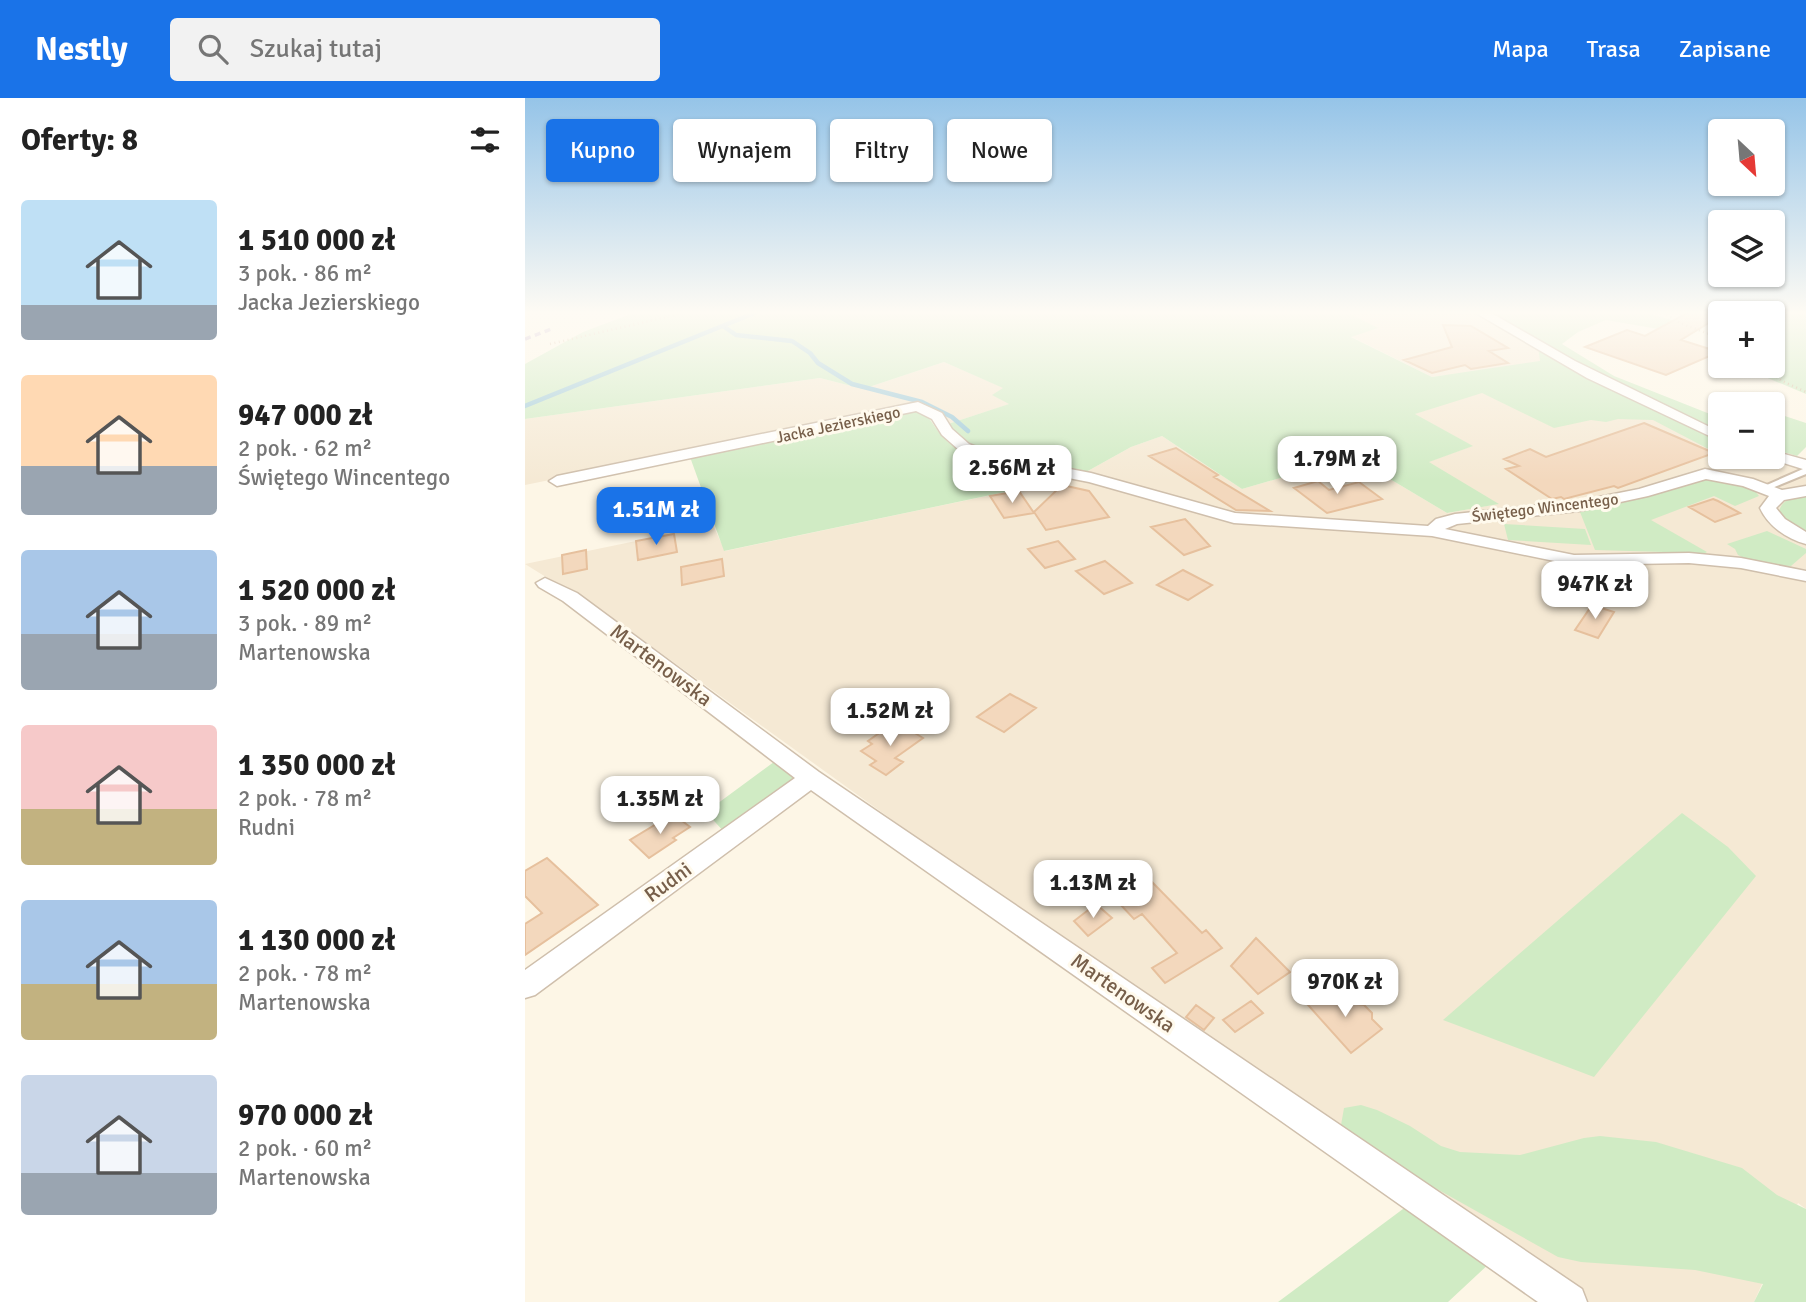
<!DOCTYPE html>
<html lang="pl">
<meta charset="utf-8">
<style>
body{margin:0;font-family:Signika,sans-serif;background:#f2f2f2;color:#222;height:100vh;display:flex;flex-direction:column;font-size:26px;white-space:nowrap}
*{box-sizing:border-box;margin:0}
p{font-size:23px;color:#767676}
.icon{flex:none;width:38px;height:38px;fill:none;stroke:currentColor;stroke-width:2;stroke-linecap:round;stroke-linejoin:round}
.map{position:relative;flex:1;overflow:hidden}
.details{display:flex;flex-direction:column;background:#fff;width:525px}
.details>*{flex:none}
.banner{position:absolute;left:21px;top:21px;width:665px;height:63px;display:flex;gap:14px}
.needle{width:46px;rotate:154deg}
.controls{position:absolute;left:1183px;top:21px;display:grid;gap:14px}
.controls a{display:grid;place-items:center;width:77px;height:77px;border-radius:7px;background:#fff;box-shadow:0 2px 5px #0004;font-size:35px}
.price{position:absolute;translate:-50% -60px;padding:0 16px;border-radius:14px;background:#fff;color:#222;font-size:23px;line-height:46px;filter:drop-shadow(0 2px 4px #0008)}
.price::after{content:'';position:absolute;left:50%;top:42px;width:21px;height:16px;margin-left:-10px;background:inherit;clip-path:polygon(0 0,100% 0,50% 100%)}
.price.current{background:#1a73e8;color:#fff}
ul{padding:0;list-style:none}
li{display:flex;align-items:center;gap:21px;height:175px;padding:0 21px}
li span{display:grid;place-items:center;flex:none;width:196px;height:140px;border-radius:7px;color:#555}
li>.icon{margin-inline-start:auto}
span .icon{width:84px;height:84px;fill:#fffc;stroke-width:1}
li b{font-size:30px}
h2{display:flex;justify-content:space-between;align-items:center;height:84px;padding:0 21px;font-size:30px}
.chip{padding:0 24px;border-radius:7px;background:#fff;box-shadow:0 2px 5px #0004;font-size:24px;line-height:63px}
.chip.current{background:#1a73e8;color:#fff}
header{display:flex;align-items:center;gap:42px;box-sizing:border-box;height:98px;padding:0 35px;background:#1a73e8;color:#fff}
header strong{font-size:33px}
nav{display:flex;gap:38px;margin-inline-start:auto;font-size:24px}
.search{width:490px;height:63px;background:#f2f2f2;display:flex;align-items:center;gap:18px;box-sizing:border-box;padding:0 24px;border-radius:7px;color:#767676;font-size:26px}
main{display:flex;flex:1;min-height:0}
.map>svg:first-child{display:block}
</style>
<header>
<strong>Nestly</strong>
<div class="search"><svg class="icon" aria-label="search" viewBox="0 0 24 24"><circle cx="10" cy="10" r="6"/><path d="M15 15l6 6"/></svg>Szukaj tutaj</div>
<nav><a>Mapa</a><a>Trasa</a><a>Zapisane</a></nav>
</header>
<main>
<section class="details">
<h2>Oferty: 8<svg class="icon" aria-label="filters" viewBox="0 0 24 24"><path d="M4 7h16M4 17h16"/><circle cx="9" cy="7" r="2"/><circle cx="15" cy="17" r="2"/></svg></h2>
<ul>
<li><span style="background:linear-gradient(#bfe0f5 75%,#9aa5b1 0)"><svg class="icon" aria-label="home" viewBox="0 0 24 24"><path d="M3 11l9-7 9 7M6 9v11h12V9"/></svg></span><div><b>1 510 000 zł</b><p>3 pok. · 86 m²</p><p>Jacka Jezierskiego</p></div></li>
<li><span style="background:linear-gradient(#ffd9b3 65%,#9aa5b1 0)"><svg class="icon" aria-label="home" viewBox="0 0 24 24"><path d="M3 11l9-7 9 7M6 9v11h12V9"/></svg></span><div><b>947 000 zł</b><p>2 pok. · 62 m²</p><p>Świętego Wincentego</p></div></li>
<li><span style="background:linear-gradient(#a9c7e8 60%,#9aa5b1 0)"><svg class="icon" aria-label="home" viewBox="0 0 24 24"><path d="M3 11l9-7 9 7M6 9v11h12V9"/></svg></span><div><b>1 520 000 zł</b><p>3 pok. · 89 m²</p><p>Martenowska</p></div></li>
<li><span style="background:linear-gradient(#f6c9c9 60%,#c2b280 0)"><svg class="icon" aria-label="home" viewBox="0 0 24 24"><path d="M3 11l9-7 9 7M6 9v11h12V9"/></svg></span><div><b>1 350 000 zł</b><p>2 pok. · 78 m²</p><p>Rudni</p></div></li>
<li><span style="background:linear-gradient(#a9c7e8 60%,#c2b280 0)"><svg class="icon" aria-label="home" viewBox="0 0 24 24"><path d="M3 11l9-7 9 7M6 9v11h12V9"/></svg></span><div><b>1 130 000 zł</b><p>2 pok. · 78 m²</p><p>Martenowska</p></div></li>
<li><span style="background:linear-gradient(#c9d6e8 70%,#9aa5b1 0)"><svg class="icon" aria-label="home" viewBox="0 0 24 24"><path d="M3 11l9-7 9 7M6 9v11h12V9"/></svg></span><div><b>970 000 zł</b><p>2 pok. · 60 m²</p><p>Martenowska</p></div></li>
</ul>
</section>
<div class="map">
<svg width="1281" height="1204" viewBox="0 0 1281 1204">
<rect width="100%" height="100%" fill="#fdf6e6"/>
<path fill="#f5e9d4" d="M822 214H945L983 232 1028 262 1195 343V359H1243L1281 369V1111L1273 1105 1229 1204H1056L699 961 90 522 0 466 188 427 200 453 552 379 606 349 637 338 717 391 828 359 922 415 973 406 903 364 947 348 889 316 956 294 921 277 907 279 825 238 852 230Z
M419 264 479 290 468 297 485 306 423 326 417 313 400 306 0 387V321L295 280 338 291Z"/>
<path fill="#d0ebc4" d="M111 214H822L853 230 826 239 907 279 1015 263 1013 248 960 214H1118L1151 223 1139 232 1081 222 1053 234 1037 246 1089 278 1195 320V357L1128 322 1093 321 1081 324 1066 322 1029 330 957 295 890 316 948 348 904 364 974 406 922 415 828 359 717 391 637 338 606 349 552 379 199 453 165 359 390 310C408 320 405 324 417 338 436 360 477 371 505 371 477 361 437 355 423 326L484 306 467 297 478 290 419 264 338 291 295 280 0 321V266L58 234Z
M1225 214H1281V296L1214 268H1248V215Z
M1248 314 1281 325V349L1272 358 1248 351Z
M1178 379 1226 388 1234 398 1210 408 1189 398 1126 422 1182 454 1175 458 1143 457 1139 454 1070 452 1055 414 1077 410 1075 407Z
M1281 399V436L1266 429 1254 414C1257 400 1269 400 1281 399Z
M979 426 1060 431 1066 447 983 442Z
M1242 433 1281 451V455L1266 468C1247 467 1230 466 1213 457L1210 451 1202 446Z
M253 661 274 677 200 735 181 714Z
M1157 715 1203 749 1231 778 1069 979 918 922Z
M836 1007 852 1012 885 1028 916 1048 935 1054 995 1057 1059 1040 1075 1038 1131 1044 1217 1070 1252 1097 1281 1111V1204H1229L1238 1186 1170 1172 1056 1164 1033 1159 887 1077 816 1027 819 1010Z
M882 1108 967 1163 923 1204H753Z"/>
<g fill="none" stroke-linecap="round" stroke-linejoin="round">
<path stroke="#a0cbda" stroke-width="4.5" d="M198 228 211 237 267 243 285 255 293 265 327 286 397 304 427 319 443 333
M0 308 232 214"/>
</g>
<path fill="#f3d8bd" stroke="#e6c09d" stroke-width="2" d="M1164 214H1202L1195 215V218L1156 242 1194 254 1141 277 1060 249 1102 232 1120 238Z
M918 227 946 228 983 250 964 253 983 265 946 271 940 267 907 275 879 262 927 249Z
M1119 325 1189 355 1093 390 1089 388 1039 401 1036 399 1027 401 981 371 994 368 979 361 1005 351 1021 359Z
M651 350 693 377 689 379 745 413 711 412 624 358Z
M793 383 804 392 834 384 857 401 802 415 769 390Z
M537 387 564 393 584 419 521 432 509 414Z
M494 393 509 415 479 420 465 398Z
M1188 401 1193 403 1215 415 1190 424 1164 409Z
M660 421 685 448 659 457 626 429Z
M149 436 152 454 113 462 111 443Z
M533 443 550 461 520 470 503 451Z
M61 452 62 471 38 476 37 457Z
M197 461 199 478 157 487 156 469Z
M580 463 607 485 579 496 551 473Z
M658 472 687 487 663 502 632 487Z
M1059 476 1086 483 1076 501 1049 493Z
M1067 507 1089 514 1073 540 1050 532Z
M485 596 511 610 479 634 452 619Z
M375 626 398 640 370 660 378 664 361 677 345 667 351 663 336 653 347 646 343 643 360 631 365 633Z
M148 716 165 729 148 740 151 742 124 760 105 742Z
M22 760 73 807 0 857V826L17 815 0 798V773Z
M627 784 677 835 681 832 697 850 640 885 627 870 652 855 617 816 609 821 593 804Z
M571 806 587 820 563 838 549 823Z
M731 840 765 874 733 896 706 868Z
M809 888 831 906 839 907 847 915V921L857 931 826 955 783 907Z
M726 903 738 915 710 934 698 922Z
M671 907 689 920 679 932 661 919Z"/>
<g fill="none" stroke-linecap="round" stroke-linejoin="round">
<g stroke="#cfbfac" stroke-width="4">
<path id="lane" d="M1278 371H1281V376L1242 392H1236L1235 390Z"/>
</g>
<g stroke="#cfbfac" stroke-width="3">
<path id="street" d="M949 214 968 216 1050 263 1195 334V343L1062 280Z
M393 304 417 315 427 331 444 346 471 357 566 375 710 415 903 428 911 421 930 416 1054 403 1114 391 1180 371 1228 381 1257 392 1281 388V398L1259 402 1251 410 1260 421 1281 434V446C1262 441 1243 428 1235 410L1244 398 1218 388 1181 381 1123 398 1054 413 932 426 920 431 1049 457 1164 455 1216 460 1281 473V483L1216 470 1164 465 1049 467 907 438 709 425 564 384 462 364 434 352 417 337 407 321 391 313 32 388 24 383 32 378Z
M1248 353 1281 362V372L1243 360 1248 359Z
M20 480 52 495 294 674 1057 1191 1062 1204H1013L286 692 10 897 0 900V872L270 680 38 503 14 489 11 485Z"/>
</g>
<path stroke="#d9bba0" stroke-width="2.5" stroke-dasharray="1 3.5" stroke-linecap="butt" d="M1138 214 1155 225 1195 240
M25 246 163 214
M1237 268 1257 283 1281 294"/>
<use href="#lane" fill="#fff" fill-rule="evenodd"/>
<use href="#street" fill="#fff" fill-rule="evenodd"/>
<path stroke="#bba4c8" stroke-width="3.5" stroke-dasharray="6 4.5" stroke-linecap="butt" d="M0 241 29 230"/>
</g>
<linearGradient id="sky" x2="0" y2="1"><stop stop-color="#95c4e8"/><stop offset="0.56" stop-color="#fefbf4"/><stop offset="1" stop-color="#fefbf4" stop-opacity="0"/></linearGradient>
<rect width="1281" height="383" fill="url(#sky)"/>
<g text-anchor="middle" stroke-width="6" stroke-linejoin="round" paint-order="stroke">
<g font-size="16" fill="#775f4a" stroke="#fffaed">
<text transform="translate(313 326) rotate(-12)" y="6">Jacka Jezierskiego</text>
<text transform="translate(1020 409) rotate(-7)" y="6">Świętego Wincentego</text>
</g>
<g font-size="21" fill="#775f4a" stroke="#fffaed">
<text transform="translate(136 567) rotate(37)" y="7">Martenowska</text>
<text transform="translate(143 784) rotate(-36)" y="7">Rudni</text>
<text transform="translate(598 895) rotate(35)" y="7">Martenowska</text>
</g>
</g>
</svg>
<div class="controls">
<a><svg class="needle" viewBox="-14 -14 28 28"><path d="M0-13l5 13h-10z" fill="#e53935"/><path d="M0 13l5-13h-10z" fill="#767676"/></svg></a>
<a><svg class="icon" aria-label="layers" viewBox="0 0 24 24"><path d="M12 4l9 5-9 5-9-5zM3 14l9 5 9-5"/></svg></a>
<a>+</a>
<a>−</a>
</div>
<b class="price" style="left:812px;top:398px">1.79M zł</b>
<b class="price" style="left:487px;top:407px">2.56M zł</b>
<b class="price current" style="left:131px;top:449px">1.51M zł</b>
<b class="price" style="left:1070px;top:523px">947K zł</b>
<b class="price" style="left:365px;top:650px">1.52M zł</b>
<b class="price" style="left:135px;top:738px">1.35M zł</b>
<b class="price" style="left:568px;top:822px">1.13M zł</b>
<b class="price" style="left:820px;top:921px">970K zł</b>
<div class="banner">
<a class="chip current">Kupno</a>
<a class="chip">Wynajem</a>
<a class="chip">Filtry</a>
<a class="chip">Nowe</a>
</div>
</div>
</main>
